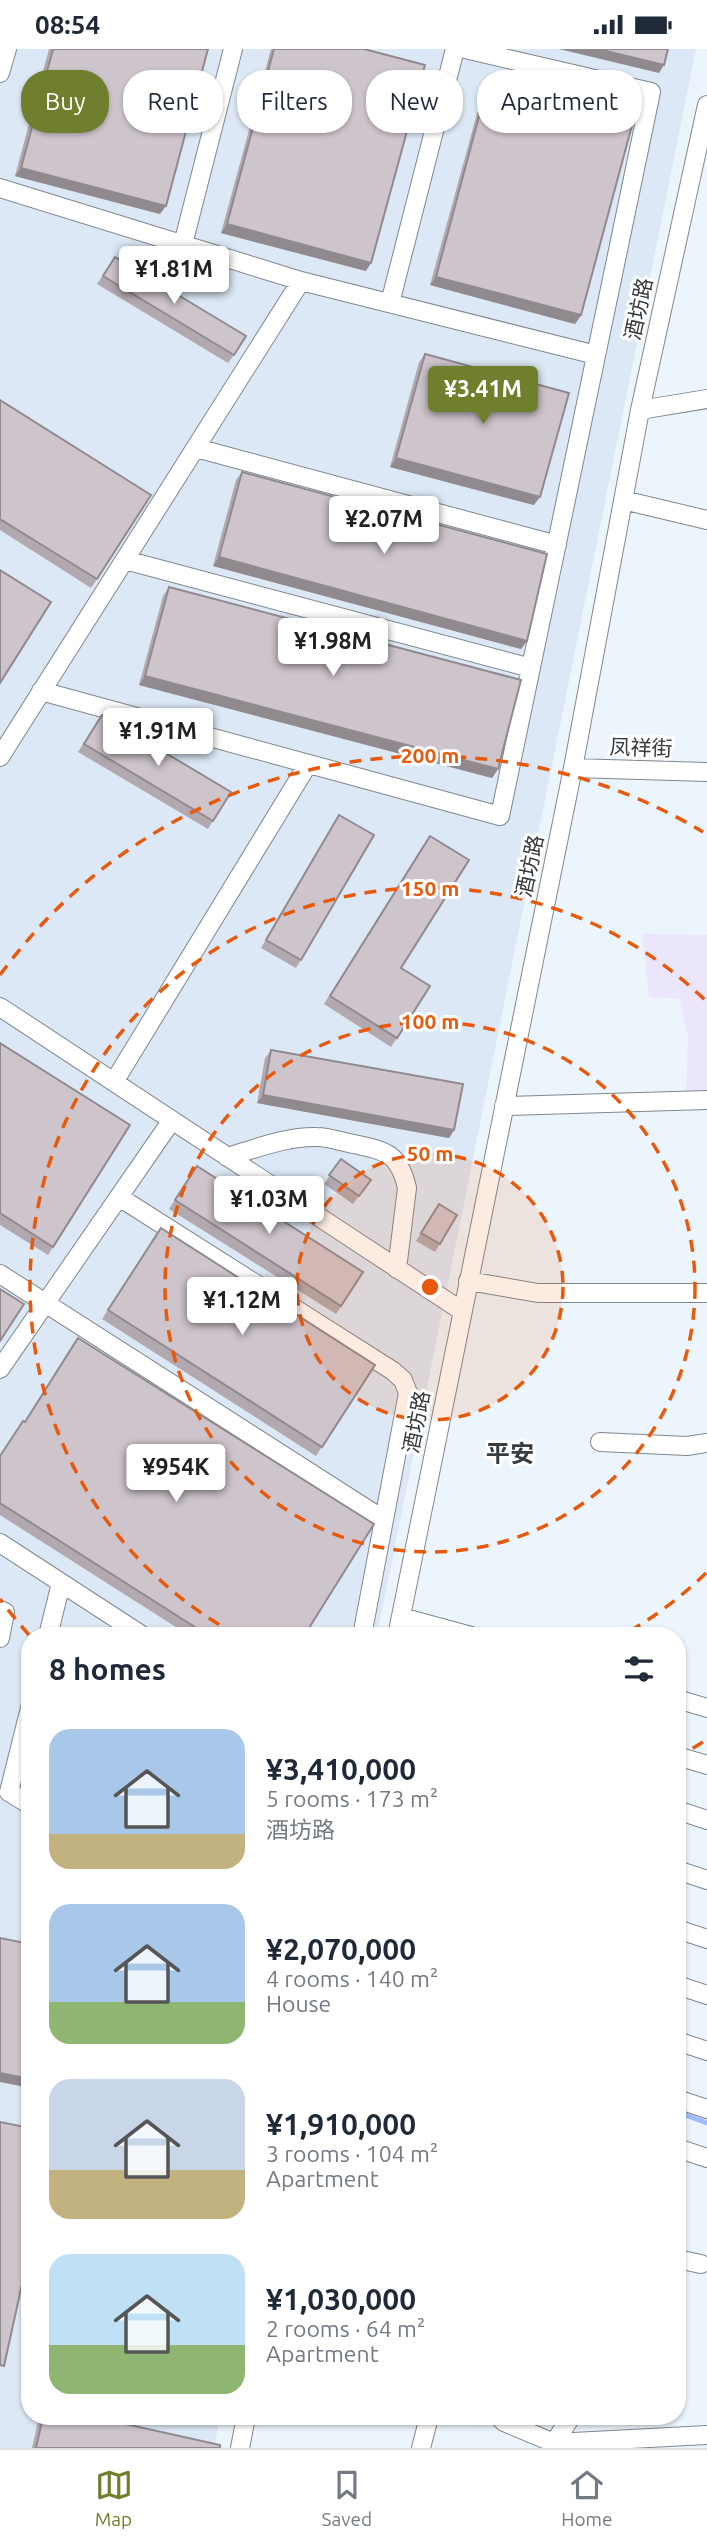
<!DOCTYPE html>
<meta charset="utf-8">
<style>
body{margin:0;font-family:Ubuntu,"Noto Sans SC",sans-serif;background:#f6f6f7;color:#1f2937;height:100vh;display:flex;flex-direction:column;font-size:26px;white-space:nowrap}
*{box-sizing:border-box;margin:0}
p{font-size:23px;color:#747a83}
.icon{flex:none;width:38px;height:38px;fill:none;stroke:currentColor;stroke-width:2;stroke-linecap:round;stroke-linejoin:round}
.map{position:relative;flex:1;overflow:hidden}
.sheet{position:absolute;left:21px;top:1578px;width:665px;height:798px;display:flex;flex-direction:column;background:#fff;border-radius:28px;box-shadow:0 2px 5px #0004}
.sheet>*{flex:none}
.hud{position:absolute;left:21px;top:21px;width:665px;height:63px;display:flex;gap:14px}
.price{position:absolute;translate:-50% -60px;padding:0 16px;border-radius:7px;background:#fff;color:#222;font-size:23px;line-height:46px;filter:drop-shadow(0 2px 4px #0008)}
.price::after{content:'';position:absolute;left:50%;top:42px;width:21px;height:16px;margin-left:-10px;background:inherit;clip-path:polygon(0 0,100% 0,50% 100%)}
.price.selected{background:#707f2d;color:#fff}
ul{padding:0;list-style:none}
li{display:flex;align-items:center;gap:21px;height:175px;padding:0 28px}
li span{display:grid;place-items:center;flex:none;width:196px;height:140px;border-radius:21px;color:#555}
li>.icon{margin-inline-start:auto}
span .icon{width:84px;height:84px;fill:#fffc;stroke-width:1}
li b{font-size:30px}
h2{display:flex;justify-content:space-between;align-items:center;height:84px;padding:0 28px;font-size:30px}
.pill{padding:0 24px;border-radius:28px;background:#fff;box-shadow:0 2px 5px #0004;font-size:24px;line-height:63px}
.pill.selected{background:#707f2d;color:#fff}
.status{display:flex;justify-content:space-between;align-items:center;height:49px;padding:0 35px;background:#fff;direction:ltr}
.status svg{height:19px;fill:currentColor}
.tabs{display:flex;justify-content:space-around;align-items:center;height:98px;border-top:2px solid #e0e1e3;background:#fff;font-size:19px;color:#747a83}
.tabs a{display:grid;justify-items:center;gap:4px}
.tabs .selected{color:#707f2d}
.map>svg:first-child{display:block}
</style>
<div class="status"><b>08:54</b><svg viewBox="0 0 49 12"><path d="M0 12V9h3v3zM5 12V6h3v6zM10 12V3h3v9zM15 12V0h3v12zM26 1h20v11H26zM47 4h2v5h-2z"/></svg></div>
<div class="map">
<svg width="707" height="2399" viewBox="0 0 707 2399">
<rect width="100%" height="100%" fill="#edf5fc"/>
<path fill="#dce8f5" d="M0 0H696L377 1587H30V2368H220L214 2399H0Z"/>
<path fill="#ece6fc" d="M642 885 707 886V1042H686L688 989 680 950 649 948Z"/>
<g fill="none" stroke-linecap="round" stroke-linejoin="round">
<path stroke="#a0bdfb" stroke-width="5" d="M677 2063 707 2074"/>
<g stroke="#80878d" stroke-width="20">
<path id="minor" d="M0 24 7 0
M0 139 301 232 596 306
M183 195 233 0
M390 254 455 0
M640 361 707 350
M196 399 557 496
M623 451 707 471
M125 511 531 619
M41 642 500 767 651 43 465 0
M0 708 301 232
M573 719 707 723
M0 958 462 1262
M114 1033 308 715
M504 1057 707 1051
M227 1108C255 1100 287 1087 317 1088 329 1088 342 1093 354 1095 386 1102 399 1104 407 1139L397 1220
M119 1148 393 1322 403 1331 408 1344 362 1587
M0 1225 384 1471
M468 1232 538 1244H707
M0 1320 172 1071
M600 1393 687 1397 707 1394
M0 1494 143 1587
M0 1561 5 1563 0 1589
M401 1568 471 1587
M48 1587 61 1534
M397 1587 573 719 640 361 707 56
M677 1650 707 1659
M30 1659 9 1743 30 1756
M677 1707 707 1716
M677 1761 707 1771
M677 1821 707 1831
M677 1880 707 1890
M677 1936 707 1946
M677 1992 707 2002
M677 2050 707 2060
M677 2099 707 2109
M677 2210 701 2215
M499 2368 504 2373 554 2394 707 2386
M554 2394 571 2368
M240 2399 246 2368
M421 2399 429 2368"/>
</g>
<use href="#minor" stroke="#fff" stroke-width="18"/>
</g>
<path fill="#b1a9af" d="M49 0H208L160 165 15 127Z
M271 0H364L366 222 221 184Z
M489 30 581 266 575 275 430 236 484 39Z
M115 208 234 306 228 314 97 235Z
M425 305 534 456 390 418 419 313Z
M0 351 97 530 91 539 0 481Z
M242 423 527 592 521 600 213 517 236 431Z
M169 538 498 720 492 729 139 636 163 547Z
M101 666 213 772 208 780 78 703Z
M339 766 301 911 296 919 261 899Z
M424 795 401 919 397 989 391 998 324 955Z
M0 994 53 1198 48 1206 0 1176Z
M271 1001 454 1081 449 1089 257 1054 265 1009Z
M341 1110 371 1131 353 1155 324 1135Z
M197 1117 363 1223 336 1265 169 1160Z
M439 1155 440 1195 435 1203 416 1192Z
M161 1179 375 1316 316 1407 102 1270Z
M0 1407 304 1587H190L0 1466Z
M39 2368H94L220 2399H32Z"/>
<path fill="#908a8f" d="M559 0H598L664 16 659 24Z
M21 119 166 157 160 165 15 127Z
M227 175 371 214 366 222 221 184Z
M436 228 581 266 575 275 430 236Z
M396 409 540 448 534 456 390 418Z
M219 508 527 592 521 600 213 517Z
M145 627 498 720 492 729 139 636Z
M263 1046 454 1081 449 1089 257 1054Z
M0 2024 30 2030V2039L0 2033Z"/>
<path fill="#cec5cc" stroke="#908a8f" stroke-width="2" d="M53 0H208L166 157 21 119Z
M274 0H364L425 16 371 214 227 175Z
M598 0H668L664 16Z
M489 30 634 69 581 266 436 228Z
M115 208 246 287 234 306 103 227Z
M425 305 569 344 540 448 396 409Z
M0 351 151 446 97 530 0 470Z
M242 423 547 505 527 592 219 508Z
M0 521 51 553 0 634Z
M169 538 521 631 498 720 145 627Z
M102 666 231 743 213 772 84 695Z
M339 766 374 786 301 911 266 891Z
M430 787 469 811 401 919 430 937 397 989 330 947Z
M0 994 130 1076 53 1198 0 1164Z
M271 1001 463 1035 454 1081 263 1046Z
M341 1110 371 1131 359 1147 329 1126Z
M197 1117 363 1223 341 1257 175 1151Z
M439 1155 457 1166 440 1195 421 1184Z
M161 1179 375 1316 322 1398 108 1261Z
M0 1240 24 1255 0 1292Z
M78 1289 374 1475 304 1587H209L0 1454V1407L23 1372 25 1373Z
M0 1889 30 1895V2030L0 2024Z
M0 2073 30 2079V2199L4 2317 0 2316Z
M43 2368H94L220 2396V2399H36Z"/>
<circle cx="430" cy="1238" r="133" fill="#e8590c" fill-opacity=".12"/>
<g fill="none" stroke="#e8590c" stroke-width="3.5" stroke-dasharray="12 9">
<circle cx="430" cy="1238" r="133"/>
<circle cx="430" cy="1238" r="265"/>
<path d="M706 1524A398 398 0 0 1 623 1586M237 1586A398 398 0 1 1 706 952"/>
<path d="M703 1693A531 531 0 0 1 679 1707M29 1586A531 531 0 0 1 0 1550M0 926A531 531 0 0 1 703 783"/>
</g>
<g text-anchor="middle" stroke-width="6" stroke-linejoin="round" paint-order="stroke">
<g font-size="21" fill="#373a3d" stroke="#fff">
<text transform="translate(639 260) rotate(-78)" y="7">酒坊路</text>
<text transform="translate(641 699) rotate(2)" y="7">凤祥街</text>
<text transform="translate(530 817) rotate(-78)" y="7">酒坊路</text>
<text transform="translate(417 1373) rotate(-79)" y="7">酒坊路</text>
</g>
<g font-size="24" font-weight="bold" fill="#363c41" stroke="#fff">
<text x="510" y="1413">平安</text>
</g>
</g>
<circle cx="430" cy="1238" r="10" fill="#e8590c" stroke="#fff" stroke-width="3.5"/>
<g font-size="21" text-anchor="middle" font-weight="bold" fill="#e8590c" stroke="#fff" stroke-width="6" stroke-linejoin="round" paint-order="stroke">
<text x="430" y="714">200 m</text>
<text x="430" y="847">150 m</text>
<text x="430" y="980">100 m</text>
<text x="430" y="1112">50 m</text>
</g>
</svg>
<b class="price" style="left:174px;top:257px">¥1.81M</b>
<b class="price selected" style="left:483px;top:377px">¥3.41M</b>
<b class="price" style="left:384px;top:507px">¥2.07M</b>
<b class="price" style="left:333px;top:629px">¥1.98M</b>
<b class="price" style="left:158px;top:719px">¥1.91M</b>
<b class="price" style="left:269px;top:1187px">¥1.03M</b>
<b class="price" style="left:242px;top:1288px">¥1.12M</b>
<b class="price" style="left:176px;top:1455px">¥954K</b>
<div class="hud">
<a class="pill selected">Buy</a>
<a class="pill">Rent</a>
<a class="pill">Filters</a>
<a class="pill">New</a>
<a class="pill">Apartment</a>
</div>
<section class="sheet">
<h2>8 homes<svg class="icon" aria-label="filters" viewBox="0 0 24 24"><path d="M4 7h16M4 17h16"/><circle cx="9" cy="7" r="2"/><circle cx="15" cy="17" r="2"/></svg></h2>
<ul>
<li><span style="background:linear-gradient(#a9c7e8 75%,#c2b280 0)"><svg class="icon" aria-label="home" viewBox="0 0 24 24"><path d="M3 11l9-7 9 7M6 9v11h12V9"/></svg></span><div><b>¥3,410,000</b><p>5 rooms · 173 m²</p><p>酒坊路</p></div></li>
<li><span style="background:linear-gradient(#a9c7e8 70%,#8fb573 0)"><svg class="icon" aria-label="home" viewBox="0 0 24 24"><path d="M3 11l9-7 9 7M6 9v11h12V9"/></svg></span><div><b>¥2,070,000</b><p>4 rooms · 140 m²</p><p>House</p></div></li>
<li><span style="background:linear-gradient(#c9d6e8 65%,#c2b280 0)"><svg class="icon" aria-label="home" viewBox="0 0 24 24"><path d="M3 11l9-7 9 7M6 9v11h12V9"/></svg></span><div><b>¥1,910,000</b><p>3 rooms · 104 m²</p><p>Apartment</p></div></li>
<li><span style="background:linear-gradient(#bfe0f5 65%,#8fb573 0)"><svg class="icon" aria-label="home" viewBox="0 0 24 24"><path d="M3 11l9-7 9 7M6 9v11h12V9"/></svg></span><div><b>¥1,030,000</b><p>2 rooms · 64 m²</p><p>Apartment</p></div></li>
</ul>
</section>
</div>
<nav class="tabs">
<a class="selected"><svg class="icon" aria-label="map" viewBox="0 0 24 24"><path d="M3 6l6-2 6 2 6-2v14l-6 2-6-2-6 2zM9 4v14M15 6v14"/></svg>Map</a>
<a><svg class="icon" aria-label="saved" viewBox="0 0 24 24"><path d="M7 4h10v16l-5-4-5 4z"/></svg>Saved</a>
<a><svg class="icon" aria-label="home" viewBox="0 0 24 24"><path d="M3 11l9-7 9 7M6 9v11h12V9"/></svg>Home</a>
</nav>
